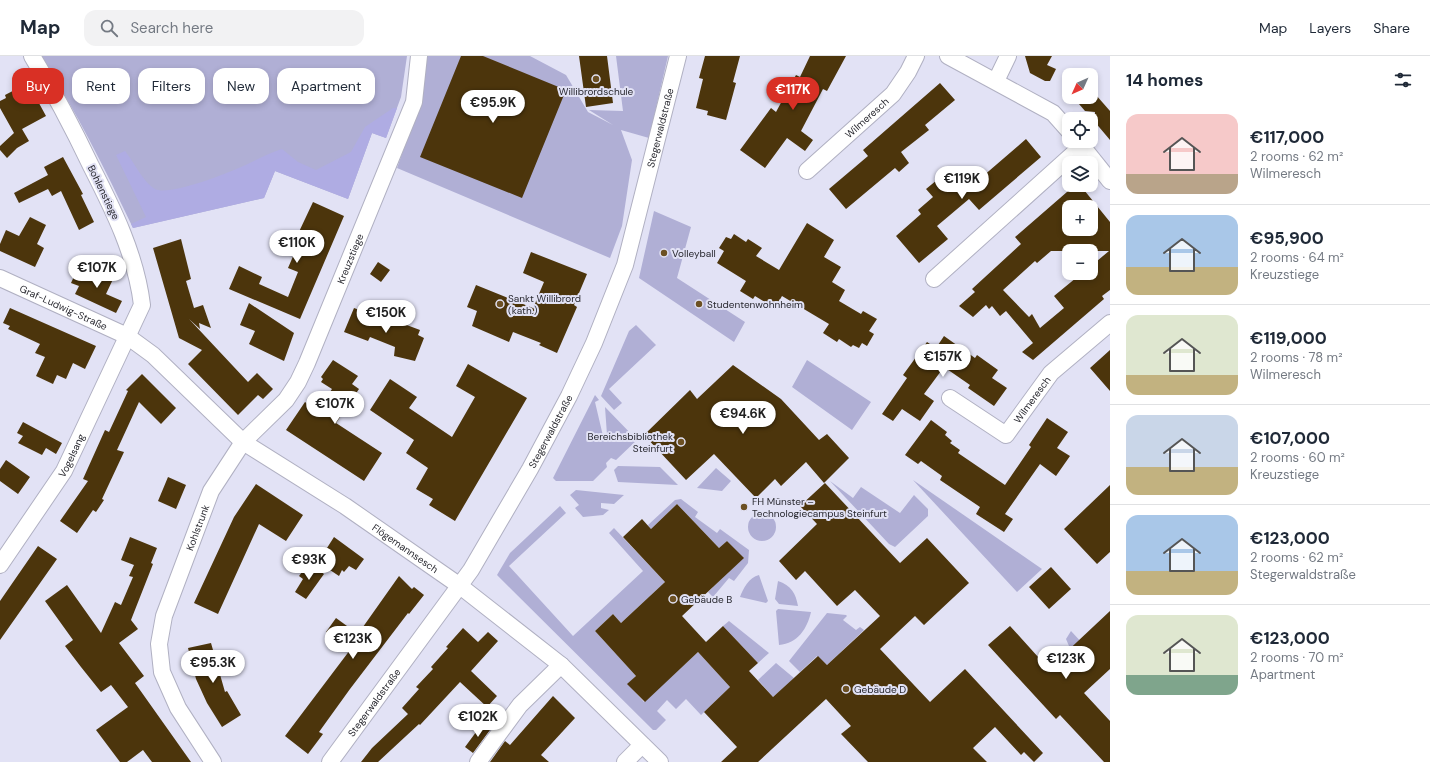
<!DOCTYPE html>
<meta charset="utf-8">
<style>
body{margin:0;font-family:"DM Sans",sans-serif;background:#f2f2f3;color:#1f2937;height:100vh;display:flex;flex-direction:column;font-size:15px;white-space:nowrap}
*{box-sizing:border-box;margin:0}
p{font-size:13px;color:#747a83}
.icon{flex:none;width:22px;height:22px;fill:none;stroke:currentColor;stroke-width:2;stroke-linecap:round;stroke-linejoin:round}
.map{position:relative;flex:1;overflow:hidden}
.sheet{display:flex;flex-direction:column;background:#fff;width:320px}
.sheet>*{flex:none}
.hud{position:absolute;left:12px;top:12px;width:380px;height:36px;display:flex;gap:8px}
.needle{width:26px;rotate:225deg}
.tools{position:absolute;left:1062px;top:12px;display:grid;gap:8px}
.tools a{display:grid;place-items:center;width:36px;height:36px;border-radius:8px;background:#fff;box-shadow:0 2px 6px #0003;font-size:20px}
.price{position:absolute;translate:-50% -34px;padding:0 9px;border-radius:14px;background:#fff;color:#222;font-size:13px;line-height:26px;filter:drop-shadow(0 1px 2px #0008)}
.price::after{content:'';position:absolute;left:50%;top:24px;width:12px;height:9px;margin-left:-6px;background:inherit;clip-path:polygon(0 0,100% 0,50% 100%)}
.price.selected{background:#d93025;color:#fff}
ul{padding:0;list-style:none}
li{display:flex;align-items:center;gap:12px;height:100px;padding:0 16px}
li+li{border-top:1px solid #e0e1e3}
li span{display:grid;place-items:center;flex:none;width:112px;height:80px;border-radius:12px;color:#555}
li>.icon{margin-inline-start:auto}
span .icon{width:48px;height:48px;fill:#fffc;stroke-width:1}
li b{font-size:17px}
h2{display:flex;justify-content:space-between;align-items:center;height:48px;padding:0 16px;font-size:17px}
.tag{padding:0 14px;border-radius:12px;background:#fff;box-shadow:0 2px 6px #0003;font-size:14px;line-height:36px}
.tag.selected{background:#d93025;color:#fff}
header{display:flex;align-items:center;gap:24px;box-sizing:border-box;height:56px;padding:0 20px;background:#fff;border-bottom:1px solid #e0e1e3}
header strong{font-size:19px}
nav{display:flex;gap:22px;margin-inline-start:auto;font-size:14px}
.search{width:280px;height:36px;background:#f2f2f3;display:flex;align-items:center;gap:10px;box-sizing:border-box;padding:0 14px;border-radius:12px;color:#747a83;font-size:15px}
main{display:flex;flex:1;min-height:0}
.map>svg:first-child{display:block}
</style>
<header>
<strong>Map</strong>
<div class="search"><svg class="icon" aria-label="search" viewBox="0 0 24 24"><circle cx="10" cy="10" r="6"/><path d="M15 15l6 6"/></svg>Search here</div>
<nav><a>Map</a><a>Layers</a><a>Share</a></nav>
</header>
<main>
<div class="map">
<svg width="1110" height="706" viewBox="0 0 1110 706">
<rect width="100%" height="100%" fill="#e2e2f5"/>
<path fill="#b0afd5" d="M40 0H407L401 41 386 82 372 77 348 143 275 115 264 142 133 172C105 113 76 54 40 0Z
M425 0H530L566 19 588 56 613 69 589 54 623 55 616 0H668L649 82 621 74 632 104 622 170 610 202 397 112 420 47Z
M654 155 691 171 677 222 745 266 734 286 639 222Z
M636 269 656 289 609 333 622 347 614 354 601 340 629 275Z
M807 304 871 346 852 374 792 331Z
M595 339 599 344 595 346 603 380 607 379 605 351 637 384 616 404 611 402 606 407 607 411 593 425H556L553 422Z
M618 410 660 411 678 429 618 426 614 414Z
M716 412 731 425 722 435 697 432Z
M913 424 1042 513 1017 536Z
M830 425 853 442 861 431 900 457 914 439 928 453V460L895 491 889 488Z
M576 434 624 439 614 448 601 447V452L609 454 603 459 583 461 575 452 579 449 570 439Z
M681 443 698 456 695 461 717 477 720 473 749 494 748 507 734 525 729 522 713 541 708 536 743 502 727 485 719 492 677 448 651 473 648 469 675 444Z
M560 450 566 457 509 510 573 580 643 515 609 477 614 472 665 526 621 567 613 558 595 575 636 620 628 628 644 646 698 596 730 631 701 659 686 643 676 653 667 644 657 655 666 664 656 674H653L497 519 510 497Z
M748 471a14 14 0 1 1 28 0a14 14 0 1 1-28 0Z
M759 519 768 545 766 547 740 541C743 533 749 521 759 519Z
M778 525C791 529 796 538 798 550L779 548 775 543Z
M778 553 811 556C807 573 798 587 779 589L776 555Z
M827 557 846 559 847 560 843 564 856 574 860 571 864 574 827 609 817 600 800 616 789 605Z
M729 565 769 597 758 607 723 570Z
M1071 575 1097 603 1085 607 1069 590 1066 583Z
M776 607 794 622 773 641 758 624Z"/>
<path fill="#aface3" d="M393 52H397L386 82 372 77 348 143 275 115 264 142 133 172 131 168 146 161 116 99 125 95C134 106 143 126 155 133 168 140 220 120 234 114 252 107 263 99 282 93L298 106 316 114 351 96 365 71Z"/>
<path fill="#4c350c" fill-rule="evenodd" d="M461 0H483L566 34 522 142 420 101Z
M579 0H607L613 47 586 51Z
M705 0H740L733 26 736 27 726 64 707 59 708 55 696 52 703 23 699 22Z
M810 0H846L827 35 823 33 801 75 813 84 805 95 787 82 765 112 740 94 771 52 776 56 796 19 800 21Z
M1025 0H1052L1047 9 1056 13 1050 25H1045L1030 17Z
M28 27 46 60 22 73 29 85 17 92 7 102 0 94V90L14 77 0 52V45L6 42 5 39Z
M940 27 955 44 925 69 929 74 901 96 909 107 899 116 895 112 846 153 829 133 868 100 863 94Z
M1096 39 1110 55V84L1094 65 1095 56 1085 55 1073 41H1096Z
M1026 83 1041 101 979 154 969 143 937 170 948 183 919 207 896 180 921 158 918 154 933 141 926 133 937 124 947 135 967 118 975 127Z
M63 101 83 138 81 139 94 166 79 174 61 135 52 140 48 133 19 147 14 137 48 119 44 111Z
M1075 129H1080L1110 166V234L1102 240 1104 243 1033 304 1022 296 1033 287 1006 255 1000 260 992 250 989 253 986 249 973 261 959 250 975 236 972 233 1021 188 1015 181ZM1069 151H1091V173H1069ZM1051 195H1109L1091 210V217H1082L1054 240 1064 252 1040 272 1032 258 1029 261 1003 234 1035 205 1037 207Z
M313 146 344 160 300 263 229 233 239 210 262 221 259 228 288 241 298 216 288 212 301 182 297 180Z
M30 161 46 169 37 188 44 192 35 211 0 195V188L6 174 19 180Z
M807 167 834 184 824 201 841 211 832 226 845 234 839 245 861 258 863 255 877 263 869 275 874 278 867 290 862 287 859 292 853 289 851 291 839 283 837 286 823 277 829 268 782 240 775 252 755 240 753 243 740 235 746 225 717 207 724 195 719 192 726 181 731 183 734 178 746 186 748 183 762 192 756 200 779 214Z
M181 183 191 223 186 225 194 252 203 249 211 272 199 267 200 273 189 263 248 326 257 317 273 333 263 343 258 339 238 359 188 308 202 294 179 282 153 192Z
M531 196 587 218 574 249 577 251 557 297 539 289 541 287 513 276 509 286 472 270 477 255 467 251 476 229 533 252 544 226 523 217Z
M378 206 390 214 381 226 370 218Z
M102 213 115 219 106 238 122 245 116 257 75 238 79 230 71 227 77 214 84 218 86 216 98 221Z
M249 247 294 277 284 305 249 288 255 275 240 269Z
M10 252 96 290 85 313 73 307 66 323 57 319 53 328 36 320 45 301 35 297 40 288 8 273 10 270 3 267Z
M354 252 403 270 404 268 420 274 418 279 424 282 415 305 394 300 395 291 370 281 368 285 344 276Z
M944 280 975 302 977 299 998 314 992 322 1007 332 994 350 968 332 970 329 944 311 924 338 934 345 920 365 902 353 893 365 882 358 907 322 903 319 927 286 936 292Z
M1110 294V335L1090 312Z
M333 304 358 320 352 328 359 333 336 367 382 397 364 425 286 374 305 346 317 355 332 333 321 326 323 323 321 321Z
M468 308 527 342 455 465 429 449 433 443 416 433 428 412 406 397 414 384 370 354 390 323 417 341 409 352 452 381 475 341 456 330Z
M733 309 781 343 819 384 827 378 849 402 824 427 806 406 781 430 775 423 756 442 714 398 686 424 644 379 690 334 697 343Z
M142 318 176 352 161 368 139 346 117 394 124 396 102 443 104 444 96 456 93 454 77 477 60 465 88 425 83 423 105 374 109 376 128 335 126 334Z
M1047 362 1068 376 1057 392 1070 400 1056 420 1040 408 1005 458 1013 463 1004 476 976 458 980 451 940 424 942 420 921 405 918 408 905 399 931 364 947 376 945 379 952 385 950 387 960 394 958 397 1005 429 1031 391 1029 389Z
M23 366 62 387 56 398 46 392 42 399 18 387 23 380 17 377Z
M6 404 30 421 18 438 0 425V413Z
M168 421 186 429 176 453 158 445Z
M825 427 900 507 927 482 969 527 924 569 915 560 880 593 930 646 965 613 1043 697 1034 706 1024 696 1021 699 995 671 973 692 987 706H868L841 678 851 670 826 643 758 706H721L737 691 704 656 730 631 698 596 645 646 627 628 636 620 595 575 613 558 621 567 665 526 623 481 642 463 651 473 677 448 719 492 727 485 744 502 682 560 706 586 723 570 758 607 749 615 773 641 818 600 827 609 880 560 855 534 837 550 805 515 796 524 779 505 817 468 800 450Z
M256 428 303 459 286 485 259 468 218 558 194 547 234 461Z
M1110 429V496L1097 508 1064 473Z
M130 481 157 492 151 507 153 508 131 564 138 573 119 587 144 620 135 627 191 706H152L143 694 127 706H120L96 674 128 651 111 629 101 636 81 611 65 590 73 584 45 545 67 529 101 577 115 546 121 549 133 521 129 520 134 509 121 504Z
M334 481 364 503 356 514 349 510 344 516 342 514 339 520 318 506Z
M38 490 57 503 0 584V545Z
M309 507 324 518 306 543 295 536 303 523 299 520Z
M1051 511 1071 533 1049 553 1029 531Z
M399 520 412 533 414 531 424 539 409 558 408 557 350 633 319 676 323 678 308 698 285 680 350 594 326 576 336 562 358 578Z
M1110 555V613L1084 637 1110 665V706H1104L1060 659 1056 663 988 589 1010 570 1039 602 1051 591 1061 601Z
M463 572 478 586 488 576 498 585 471 615 497 640 487 651 460 626 420 669 419 668 378 706H361L372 692 408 658 402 652 419 633 416 631 433 613 431 611 448 592 446 591Z
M211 587 225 636 227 635 241 659 222 671 207 647 196 623 188 592Z
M553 640 575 662 541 699 549 706H490L505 685 510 689Z
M482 668 490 674 473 697 465 691Z"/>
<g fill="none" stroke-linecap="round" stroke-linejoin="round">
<g stroke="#b0b0c2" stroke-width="18">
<g id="street">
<path d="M948 0 1053 57 1069 75"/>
<path d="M996 25 1008 0"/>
<path d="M1078 85 1110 125"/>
<path id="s1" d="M807 115 893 38 908 16 916 0"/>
<path id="s2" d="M0 222 127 280 153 299 243 386 345 450 460 530 561 609 660 706"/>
<path d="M934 223 1082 90"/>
<path id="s3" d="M950 342 1006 379 1051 317 1110 267"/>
<path id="s4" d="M0 509 64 415 142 249C136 199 113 153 91 110 73 72 54 36 32 0"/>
<path id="s5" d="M213 706 178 652 162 616 159 588 164 560 211 435 243 386 286 344 298 326 307 307 414 46 419 0"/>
<path id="s6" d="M330 706 471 514 530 413 569 340 594 287 625 209 678 0"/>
<path d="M478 706 520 649 561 609"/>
<path d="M625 706 642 689"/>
</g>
</g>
<use href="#street" stroke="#fff" stroke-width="16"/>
</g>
<g fill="#6c5023" stroke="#e2e2f5" stroke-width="1.5">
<circle cx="596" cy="23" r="4"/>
<circle cx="664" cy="197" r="4"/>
<circle cx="500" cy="248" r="4"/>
<circle cx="699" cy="248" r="4"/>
<circle cx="681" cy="386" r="4"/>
<circle cx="744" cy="451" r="4"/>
<circle cx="673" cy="543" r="4"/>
<circle cx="846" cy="633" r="4"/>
</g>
<g text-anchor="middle" stroke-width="4" stroke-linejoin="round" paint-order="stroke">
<g font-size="10" fill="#2a2a31" stroke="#e2e2f5" text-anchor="start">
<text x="596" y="39" text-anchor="middle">Willibrordschule</text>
<text x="672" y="201">Volleyball</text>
<text x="508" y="246">Sankt Willibrord<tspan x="508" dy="12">(kath.)</tspan></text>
<text x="707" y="252">Studentenwohnheim</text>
<text x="673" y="384" text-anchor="end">Bereichsbibliothek<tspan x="673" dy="12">Steinfurt</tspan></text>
<text x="752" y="449">FH Münster –<tspan x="752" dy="12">Technologiecampus Steinfurt</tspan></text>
<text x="681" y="547">Gebäude B</text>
<text x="854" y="637">Gebäude D</text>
</g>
<g font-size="10" fill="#2a2a31" stroke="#e2e2f5">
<text dy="4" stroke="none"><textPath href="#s1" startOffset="80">Wilmeresch</textPath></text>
<text dy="4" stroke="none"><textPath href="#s6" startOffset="722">Stegerwaldstraße</textPath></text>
<text transform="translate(104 136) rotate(64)" y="4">Bohlenstiege</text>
<text dy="4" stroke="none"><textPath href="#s5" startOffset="568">Kreuzstiege</textPath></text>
<text dy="4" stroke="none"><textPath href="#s2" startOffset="70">Graf-Ludwig-Straße</textPath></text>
<text dy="4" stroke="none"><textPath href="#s3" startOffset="111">Wilmeresch</textPath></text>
<text dy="4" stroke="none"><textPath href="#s6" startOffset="398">Stegerwaldstraße</textPath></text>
<text dy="4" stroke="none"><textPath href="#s4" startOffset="131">Vogelsang</textPath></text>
<text dy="4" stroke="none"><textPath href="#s5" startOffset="255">Kohlstrunk</textPath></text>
<text dy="4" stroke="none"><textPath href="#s2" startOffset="491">Flögemannsesch</textPath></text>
<text dy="4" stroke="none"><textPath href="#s6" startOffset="74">Stegerwaldstraße</textPath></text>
</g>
</g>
</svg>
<div class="tools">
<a><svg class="needle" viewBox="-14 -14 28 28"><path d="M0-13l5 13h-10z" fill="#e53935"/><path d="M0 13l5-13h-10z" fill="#747a83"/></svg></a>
<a><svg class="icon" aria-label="locate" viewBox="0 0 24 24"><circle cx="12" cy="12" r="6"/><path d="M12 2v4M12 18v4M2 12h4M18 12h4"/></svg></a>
<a><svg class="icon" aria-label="layers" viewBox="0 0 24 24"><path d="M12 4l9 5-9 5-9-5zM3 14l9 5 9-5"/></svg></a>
<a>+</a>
<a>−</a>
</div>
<b class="price selected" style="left:793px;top:55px">€117K</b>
<b class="price" style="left:493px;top:68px">€95.9K</b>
<b class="price" style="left:962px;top:144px">€119K</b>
<b class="price" style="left:297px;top:208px">€110K</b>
<b class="price" style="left:97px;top:233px">€107K</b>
<b class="price" style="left:386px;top:278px">€150K</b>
<b class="price" style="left:943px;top:322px">€157K</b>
<b class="price" style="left:335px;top:369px">€107K</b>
<b class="price" style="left:743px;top:379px">€94.6K</b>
<b class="price" style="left:309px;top:525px">€93K</b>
<b class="price" style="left:353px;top:604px">€123K</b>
<b class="price" style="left:1066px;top:624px">€123K</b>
<b class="price" style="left:213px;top:628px">€95.3K</b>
<b class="price" style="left:478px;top:682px">€102K</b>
<div class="hud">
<a class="tag selected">Buy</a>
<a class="tag">Rent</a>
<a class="tag">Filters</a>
<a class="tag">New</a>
<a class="tag">Apartment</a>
</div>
</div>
<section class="sheet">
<h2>14 homes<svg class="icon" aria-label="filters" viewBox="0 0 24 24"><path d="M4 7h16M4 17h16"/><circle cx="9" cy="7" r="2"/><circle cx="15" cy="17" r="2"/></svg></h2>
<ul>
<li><span style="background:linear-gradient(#f6c9c9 75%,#b9a48a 0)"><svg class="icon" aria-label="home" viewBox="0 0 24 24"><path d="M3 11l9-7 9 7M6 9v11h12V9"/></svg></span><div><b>€117,000</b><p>2 rooms · 62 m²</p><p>Wilmeresch</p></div></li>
<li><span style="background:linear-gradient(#a9c7e8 65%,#c2b280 0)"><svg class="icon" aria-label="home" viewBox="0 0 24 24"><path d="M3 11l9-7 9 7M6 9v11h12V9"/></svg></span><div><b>€95,900</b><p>2 rooms · 64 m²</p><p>Kreuzstiege</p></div></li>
<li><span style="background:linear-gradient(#dfe7d0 75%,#c2b280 0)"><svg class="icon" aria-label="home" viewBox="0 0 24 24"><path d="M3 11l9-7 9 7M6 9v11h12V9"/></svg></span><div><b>€119,000</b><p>2 rooms · 78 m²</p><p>Wilmeresch</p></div></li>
<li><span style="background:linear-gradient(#c9d6e8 65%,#c2b280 0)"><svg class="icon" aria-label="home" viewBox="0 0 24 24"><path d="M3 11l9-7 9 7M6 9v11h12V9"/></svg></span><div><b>€107,000</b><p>2 rooms · 60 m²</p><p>Kreuzstiege</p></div></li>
<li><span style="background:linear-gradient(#a9c7e8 70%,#c2b280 0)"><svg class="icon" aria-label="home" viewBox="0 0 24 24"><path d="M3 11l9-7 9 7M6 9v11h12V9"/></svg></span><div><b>€123,000</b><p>2 rooms · 62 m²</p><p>Stegerwaldstraße</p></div></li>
<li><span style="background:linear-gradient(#dfe7d0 75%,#7fa58c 0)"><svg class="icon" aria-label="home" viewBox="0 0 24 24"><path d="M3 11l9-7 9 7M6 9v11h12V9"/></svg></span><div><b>€123,000</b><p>2 rooms · 70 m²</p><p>Apartment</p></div></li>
</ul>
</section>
</main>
